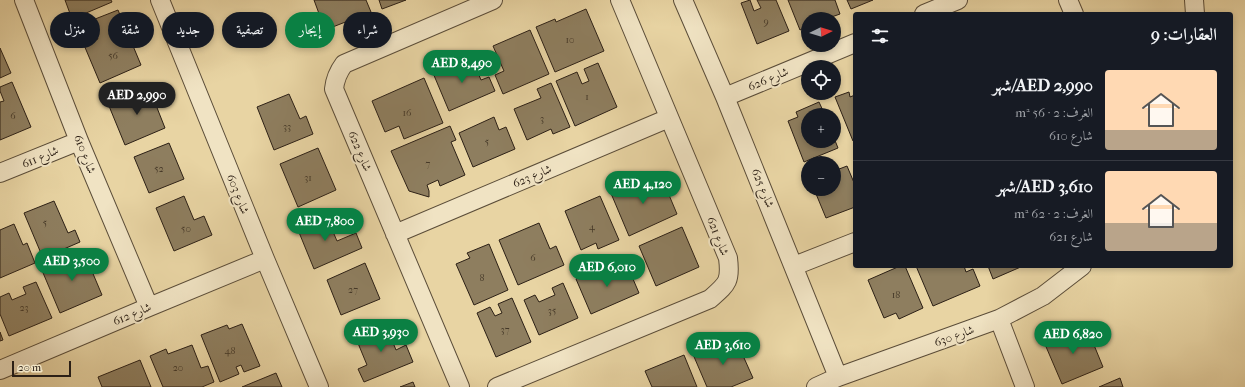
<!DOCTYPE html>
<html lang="ar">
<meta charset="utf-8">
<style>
body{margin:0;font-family:"IM FELL French Canon",Amiri,serif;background:#20242c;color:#f1f3f6;direction:rtl;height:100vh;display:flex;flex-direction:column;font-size:15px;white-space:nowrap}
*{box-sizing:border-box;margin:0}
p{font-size:13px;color:#9ea1a6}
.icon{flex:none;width:22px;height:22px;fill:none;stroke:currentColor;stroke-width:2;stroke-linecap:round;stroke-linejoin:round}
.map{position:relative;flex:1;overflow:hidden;direction:ltr}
.details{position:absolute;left:853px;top:12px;width:380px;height:256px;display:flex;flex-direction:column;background:#171b24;border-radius:4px;box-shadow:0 2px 6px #0003;direction:rtl}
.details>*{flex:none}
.guide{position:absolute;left:12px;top:12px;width:380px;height:36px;direction:rtl;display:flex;gap:8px}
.needle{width:26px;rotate:85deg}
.fabs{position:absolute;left:801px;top:12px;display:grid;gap:8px}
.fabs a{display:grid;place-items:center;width:40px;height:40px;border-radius:50%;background:#171b24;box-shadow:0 2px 6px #0003;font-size:20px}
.scale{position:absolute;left:12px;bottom:10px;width:59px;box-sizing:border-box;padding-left:4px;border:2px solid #2c2016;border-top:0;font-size:11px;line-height:14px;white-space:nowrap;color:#2c2016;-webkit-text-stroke:3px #f0e3c3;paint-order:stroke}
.price{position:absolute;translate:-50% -34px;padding:0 9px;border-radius:14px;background:#0b8043;color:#fff;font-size:13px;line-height:26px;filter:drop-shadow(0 1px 2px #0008)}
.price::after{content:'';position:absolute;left:50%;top:24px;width:12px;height:9px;margin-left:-6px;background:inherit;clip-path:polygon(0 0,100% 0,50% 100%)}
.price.current{background:#222;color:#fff}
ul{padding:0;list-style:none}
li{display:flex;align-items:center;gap:12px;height:100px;padding:0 16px}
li+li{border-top:1px solid #363941}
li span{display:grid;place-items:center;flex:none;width:112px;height:80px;border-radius:4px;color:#555}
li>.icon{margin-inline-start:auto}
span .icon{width:48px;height:48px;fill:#fffc;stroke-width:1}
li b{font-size:17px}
h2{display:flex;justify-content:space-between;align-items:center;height:48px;padding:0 16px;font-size:17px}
.tag{padding:0 14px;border-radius:18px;background:#171b24;box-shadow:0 2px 6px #0003;font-size:14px;line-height:36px}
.tag.current{background:#0b8043;color:#fff}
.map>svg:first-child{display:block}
</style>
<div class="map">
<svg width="1245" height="387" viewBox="0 0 1245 387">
<rect width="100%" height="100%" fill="#e8d4a3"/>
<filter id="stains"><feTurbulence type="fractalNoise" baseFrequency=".005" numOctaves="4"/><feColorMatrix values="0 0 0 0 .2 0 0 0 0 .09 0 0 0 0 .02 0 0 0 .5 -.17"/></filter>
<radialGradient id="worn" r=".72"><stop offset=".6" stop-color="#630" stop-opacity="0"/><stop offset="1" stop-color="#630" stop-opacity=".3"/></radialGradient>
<path fill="#8e7e5f" stroke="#2c2016" d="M65 0H111L112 2 72 19Z
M314 0H366L371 12 325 30Z
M379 0H406L382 9Z
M750 0 754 11 761 8 757 0H776L789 31 757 44 741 3Z
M788 0H835L840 14 826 19H808V26L800 30Z
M847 0H873L851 9Z
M586 9 604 51 555 72 536 27 555 19 556 22Z
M118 10 141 65 100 83 84 45 98 39 90 21Z
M530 30 549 74 503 94 495 75 504 71 493 46Z
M0 48 11 73 0 78Z
M471 56 481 80 489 77 495 91 449 111 433 73Z
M598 63 617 107 575 126 556 81 577 72 582 84 589 81 584 69Z
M424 78 443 123 404 139 399 126 385 132 372 101Z
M12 82 31 127 0 140V102L4 101 0 91V87Z
M551 83 570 127 553 134 551 129 527 140 514 109 541 98 537 89Z
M148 85 165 128 125 145 109 106 137 95 135 90Z
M849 92 850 97 855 95V140L853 141 835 97Z
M289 94 300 119 306 116 313 134 274 150 257 107Z
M819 102 825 115H808V141H834V138L838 148 804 162 788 121 798 117 796 112Z
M494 117 499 130 506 127 515 149 473 167 459 133Z
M450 126 456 140 451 142 465 175 440 186 438 180 427 185 429 191V197L409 191 391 151Z
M169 143 184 179 149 193 134 157Z
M318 148 336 190 298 207 280 164Z
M847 166 855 185V207L826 218 814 189H834V171Z
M661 176 677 214 629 236 610 191 633 181 636 187Z
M184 196 194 220 204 216 212 235 174 251 156 208Z
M600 196 619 240 598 249 596 243 581 250 565 211Z
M54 201 68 233 75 230 80 242 43 258 24 213Z
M325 213 337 241 356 233 362 248 314 269 296 225Z
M539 223 550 249 556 246 564 265 518 285 499 240Z
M14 224 23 245 27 243 35 263 0 278V230Z
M682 227 699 267 656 286 639 246Z
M489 244 508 290 474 305 456 264 470 258 467 253Z
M83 250 102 295 60 313 41 268 63 259 68 271 74 269 69 257Z
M365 263 380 299 341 315 327 280Z
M609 265 612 272 627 265 639 293 591 314 576 279Z
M900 266H905L923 308 899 319 896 313 884 318 868 280Z
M916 266H964L966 272 973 269 980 286 933 306Z
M988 266H1023L993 279Z
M36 282 52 318 9 336 0 314V297L9 293 12 300 26 294 23 287Z
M563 283 578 318 539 335 524 300 535 295 539 302 555 295 552 288Z
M512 298 531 342 496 357 477 313 490 307 495 316 502 313 498 304Z
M385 323 396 350 406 345 413 362 364 382 358 369 367 365 355 336Z
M242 324 260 366 244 372 241 365 236 367 239 374 220 382 201 335 227 325 229 329Z
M1087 328 1103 367 1062 384 1044 342 1066 332 1068 337Z
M0 332 3 340 0 341Z
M736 340 753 378 731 387H707L692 352 710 344 713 351Z
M192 345 201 368 208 366 214 382 202 387H163L150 356 166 349 168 354Z
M684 355 697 387H652L645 371Z
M140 360 151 387H102L98 377Z
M276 373 282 387H242Z
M1120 378 1123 387H1099Z
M413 382 415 387H400Z"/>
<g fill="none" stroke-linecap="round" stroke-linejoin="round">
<g stroke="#5b4d39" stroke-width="20">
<path id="street" d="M24 0 79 141 149 307
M160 0 265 259 319 387
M683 0 725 97 838 377
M1068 0 1074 14
M1194 0 1195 14
M924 14 958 0
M725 97 855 43
M0 173 79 141
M395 234 669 118
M794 266 855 242
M999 319 1025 387
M0 370 149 307 265 259
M460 387 334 89C335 79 338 72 344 64L493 0
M497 387 710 299C727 284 731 282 728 258L620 0
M816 387 838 377 999 319 1043 296 1082 266"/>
</g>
<use href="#street" stroke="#f0e3c3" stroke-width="18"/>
</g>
<g text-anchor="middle" stroke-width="4" stroke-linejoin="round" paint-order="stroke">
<g font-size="10" fill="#443828">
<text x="766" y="25">9</text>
<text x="570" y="43">10</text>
<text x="113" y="59">56</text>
<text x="587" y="100">1</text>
<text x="407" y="116">16</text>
<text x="13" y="119">6</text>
<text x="542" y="122">3</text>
<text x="287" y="130">33</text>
<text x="487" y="145">5</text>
<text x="428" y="167">7</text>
<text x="159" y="172">52</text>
<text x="308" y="181">31</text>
<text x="45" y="226">5</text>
<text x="592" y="230">4</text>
<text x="186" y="232">50</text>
<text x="533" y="261">6</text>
<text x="482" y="281">8</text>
<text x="353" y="293">27</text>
<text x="896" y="298">18</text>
<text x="24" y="311">23</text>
<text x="552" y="314">35</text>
<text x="505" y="333">37</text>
<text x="230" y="354">48</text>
<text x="178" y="371">20</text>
</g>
<g font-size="12" fill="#2c2016" stroke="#f0e3c3">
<text transform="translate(768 79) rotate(-23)" y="4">شارع 626</text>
<text transform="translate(360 151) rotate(67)" y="4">شارع 622</text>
<text transform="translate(85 154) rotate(68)" y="4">شارع 610</text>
<text transform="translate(40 157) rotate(-23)" y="4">شارع 611</text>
<text transform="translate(532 176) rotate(-23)" y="4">شارع 623</text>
<text transform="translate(763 188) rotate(68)" y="4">شارع 625</text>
<text transform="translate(238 194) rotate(68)" y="4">شارع 603</text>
<text transform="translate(718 236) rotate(68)" y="4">شارع 621</text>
<text transform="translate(132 314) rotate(-23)" y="4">شارع 612</text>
<text transform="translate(954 336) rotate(-20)" y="4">شارع 630</text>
</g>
</g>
<rect width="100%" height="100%" filter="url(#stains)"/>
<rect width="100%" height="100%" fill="url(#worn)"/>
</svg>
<div class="fabs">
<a><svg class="needle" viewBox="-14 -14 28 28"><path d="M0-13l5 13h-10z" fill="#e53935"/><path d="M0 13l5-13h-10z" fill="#9ea1a6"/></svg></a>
<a><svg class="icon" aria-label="locate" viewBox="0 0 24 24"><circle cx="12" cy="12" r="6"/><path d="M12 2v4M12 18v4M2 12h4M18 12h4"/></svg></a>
<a>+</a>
<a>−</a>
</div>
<div class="scale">20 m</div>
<b class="price" style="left:462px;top:84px">AED 8,490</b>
<b class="price current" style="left:137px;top:116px">AED 2,990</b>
<b class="price" style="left:643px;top:205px">AED 4,120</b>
<b class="price" style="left:325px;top:242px">AED 7,800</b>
<b class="price" style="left:72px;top:282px">AED 3,500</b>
<b class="price" style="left:607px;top:288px">AED 6,010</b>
<b class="price" style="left:381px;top:353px">AED 3,930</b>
<b class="price" style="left:1073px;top:355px">AED 6,820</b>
<b class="price" style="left:723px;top:366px">AED 3,610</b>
<div class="guide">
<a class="tag">شراء</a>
<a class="tag current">إيجار</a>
<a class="tag">تصفية</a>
<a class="tag">جديد</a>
<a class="tag">شقة</a>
<a class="tag">منزل</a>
</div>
<section class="details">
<h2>العقارات: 9<svg class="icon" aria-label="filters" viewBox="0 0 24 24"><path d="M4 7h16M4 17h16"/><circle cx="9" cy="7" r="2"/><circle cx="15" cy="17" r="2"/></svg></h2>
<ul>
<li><span style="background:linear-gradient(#ffd9b3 75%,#b9a48a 0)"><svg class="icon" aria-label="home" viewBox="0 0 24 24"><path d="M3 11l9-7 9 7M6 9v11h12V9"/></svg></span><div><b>AED 2,990/شهر</b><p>الغرف: 2 · 56 m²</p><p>شارع 610</p></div></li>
<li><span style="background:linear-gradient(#ffd9b3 65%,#b9a48a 0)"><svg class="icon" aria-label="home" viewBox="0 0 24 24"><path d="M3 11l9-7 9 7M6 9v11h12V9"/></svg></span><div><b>AED 3,610/شهر</b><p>الغرف: 2 · 62 m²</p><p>شارع 621</p></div></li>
</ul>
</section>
</div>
